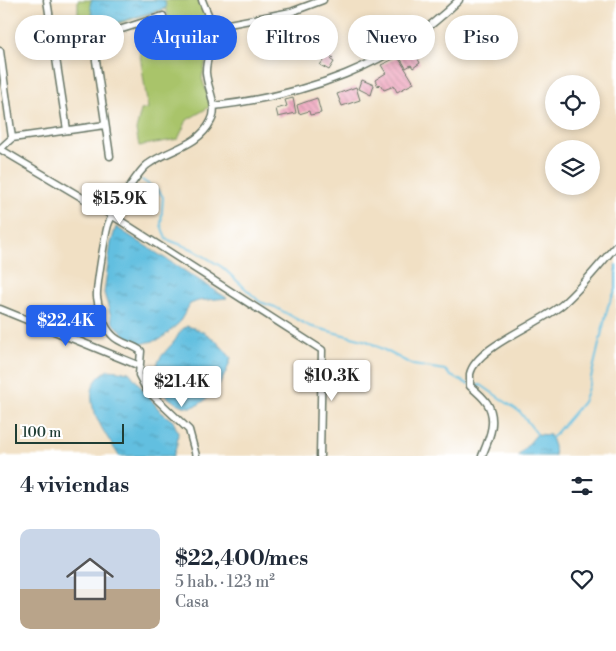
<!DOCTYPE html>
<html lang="es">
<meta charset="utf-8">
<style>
body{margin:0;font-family:"Libre Bodoni",serif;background:#f2f2f3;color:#1f2937;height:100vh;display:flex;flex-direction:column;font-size:19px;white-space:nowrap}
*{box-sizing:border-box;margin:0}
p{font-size:16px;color:#747a83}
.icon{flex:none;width:28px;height:28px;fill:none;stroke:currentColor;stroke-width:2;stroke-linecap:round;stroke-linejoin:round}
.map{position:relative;height:456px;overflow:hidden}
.side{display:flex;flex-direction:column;background:#fff;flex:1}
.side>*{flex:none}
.hud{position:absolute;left:15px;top:15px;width:586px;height:45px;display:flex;gap:10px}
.controls{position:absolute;left:545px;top:75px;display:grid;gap:10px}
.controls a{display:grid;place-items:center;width:55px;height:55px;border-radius:50%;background:#fff;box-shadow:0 2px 8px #0003;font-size:25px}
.scale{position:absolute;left:15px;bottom:12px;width:109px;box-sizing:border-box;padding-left:5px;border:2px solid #1f3d34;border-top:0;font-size:14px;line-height:18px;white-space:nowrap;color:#1f3d34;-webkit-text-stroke:4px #fff;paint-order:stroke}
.price{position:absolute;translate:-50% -42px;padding:0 11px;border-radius:5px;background:#fff;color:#222;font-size:16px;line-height:32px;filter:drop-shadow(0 1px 2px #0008)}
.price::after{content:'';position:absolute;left:50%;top:30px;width:15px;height:11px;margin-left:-8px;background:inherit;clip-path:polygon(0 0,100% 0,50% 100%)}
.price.on{background:#2563eb;color:#fff}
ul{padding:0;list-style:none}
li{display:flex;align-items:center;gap:15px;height:125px;padding:0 20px}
li span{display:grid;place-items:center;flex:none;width:140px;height:100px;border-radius:10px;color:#555}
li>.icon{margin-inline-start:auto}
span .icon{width:60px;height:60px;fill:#fffc;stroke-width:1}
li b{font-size:21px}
h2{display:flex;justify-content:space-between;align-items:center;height:60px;padding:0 20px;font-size:21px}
.pill{padding:0 18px;border-radius:22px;background:#fff;box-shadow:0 2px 8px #0003;font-size:18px;line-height:45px}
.pill.on{background:#2563eb;color:#fff}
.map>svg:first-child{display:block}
</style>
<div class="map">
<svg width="616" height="456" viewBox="0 0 616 456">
<defs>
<pattern id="water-ripples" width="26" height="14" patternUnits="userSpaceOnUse" patternTransform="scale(1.25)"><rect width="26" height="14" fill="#62bfe0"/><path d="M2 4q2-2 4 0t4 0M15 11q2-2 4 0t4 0" fill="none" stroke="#509cb6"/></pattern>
<pattern id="building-back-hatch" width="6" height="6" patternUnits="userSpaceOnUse" patternTransform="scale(1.25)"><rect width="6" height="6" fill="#ed99b5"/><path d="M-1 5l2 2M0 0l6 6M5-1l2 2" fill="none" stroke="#bf7e94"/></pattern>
</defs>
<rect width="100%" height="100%" fill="#fff"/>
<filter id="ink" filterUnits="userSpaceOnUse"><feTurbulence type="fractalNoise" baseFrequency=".02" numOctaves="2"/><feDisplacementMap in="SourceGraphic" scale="10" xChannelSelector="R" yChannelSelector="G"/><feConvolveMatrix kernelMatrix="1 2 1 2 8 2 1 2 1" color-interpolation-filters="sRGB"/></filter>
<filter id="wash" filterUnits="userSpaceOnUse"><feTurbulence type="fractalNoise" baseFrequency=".0096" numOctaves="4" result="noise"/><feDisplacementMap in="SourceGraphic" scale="20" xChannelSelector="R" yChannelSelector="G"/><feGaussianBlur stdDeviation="1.12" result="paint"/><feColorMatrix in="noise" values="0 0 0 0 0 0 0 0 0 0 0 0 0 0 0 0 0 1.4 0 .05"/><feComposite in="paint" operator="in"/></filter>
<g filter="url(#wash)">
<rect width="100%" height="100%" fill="#f1e0c4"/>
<path fill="#a9c46a" stroke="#64804f" d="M78 0H203L214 26 202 78 211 106 187 120 178 139 139 146 136 130 141 110 148 109 136 27 168 17 166 9 88 33 78 30Z"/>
<path fill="url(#water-ripples)" stroke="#407e8a" d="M92 0H161L165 1 166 8 95 29 90 4Z
M116 227 227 298 198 301 190 304 179 323 161 339 141 344 133 343 113 323 104 293 111 243Z
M187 326C207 331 218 341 231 358 229 364 227 371 224 376 219 387 203 406 191 407 180 408 160 394 157 384 155 380 155 369 157 365 159 357 167 350 173 343 179 336 178 331 187 326Z
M108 370 129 372 161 412 173 421 178 432 177 445 173 456H119C104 431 72 391 108 370Z
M537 434 550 435 554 446 555 456H518Z"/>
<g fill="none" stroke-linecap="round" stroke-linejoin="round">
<path stroke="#62bfe0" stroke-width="2" d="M142 180 159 191 163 197 161 225 166 239 192 249 222 267 260 302 275 307 309 326 367 341 413 365 445 370 451 376 468 384
M472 386 481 385 520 412 537 434
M552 438 583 402 590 382 608 306 616 289V265"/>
</g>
<g id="blocks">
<path fill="url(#building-back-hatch)" d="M322 48 333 58 331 60 334 62 329 70 320 65 323 61 317 55Z
M407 51 410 55 415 53 420 63 413 68 411 65 406 68 399 56Z
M398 57 414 83 397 92 394 86 384 90 380 84 378 86 375 80 386 73 381 65Z
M362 80 374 85 371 95 359 89Z
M356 87 360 100 342 106 337 94Z
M293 98 296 113 278 117 276 109 287 106 285 100Z
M317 98 321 113 310 115 309 111 299 114 297 105Z"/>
</g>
</g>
<g filter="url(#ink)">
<use href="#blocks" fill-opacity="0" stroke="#687666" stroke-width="1"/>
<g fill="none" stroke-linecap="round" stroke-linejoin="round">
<g stroke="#687666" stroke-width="9">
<path id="street" d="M47 0 67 130
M213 27 291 12 323 0
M0 51 12 138
M214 106C306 95 391 67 459 0
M0 149 113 216 322 350 320 456
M0 149 12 138 105 125
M110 156 93 40 103 35 163 16
M0 309 140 366
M196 456 189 430 146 389 139 375 141 351C132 344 120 344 112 335 103 326 99 309 97 297 96 288 105 235 108 225 112 213 137 173 147 165 168 149 198 147 211 121 219 107 207 88 206 73 205 58 215 43 213 28 211 19 205 9 202 0
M482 456C489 439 498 420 487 403 483 397 476 391 470 386 470 382 470 378 470 374 476 346 543 323 564 303 583 286 599 265 616 246"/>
</g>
<use href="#street" stroke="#fff" stroke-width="6"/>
</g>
</g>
</svg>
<div class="controls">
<a><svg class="icon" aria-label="locate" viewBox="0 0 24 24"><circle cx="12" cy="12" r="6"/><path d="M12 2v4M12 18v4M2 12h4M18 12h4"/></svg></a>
<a><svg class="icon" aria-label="layers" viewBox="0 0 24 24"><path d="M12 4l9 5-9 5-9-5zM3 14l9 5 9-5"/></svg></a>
</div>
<div class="scale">100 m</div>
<b class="price" style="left:120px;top:225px">$15.9K</b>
<b class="price on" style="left:66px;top:347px">$22.4K</b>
<b class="price" style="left:332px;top:402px">$10.3K</b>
<b class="price" style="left:182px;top:408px">$21.4K</b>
<div class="hud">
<a class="pill">Comprar</a>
<a class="pill on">Alquilar</a>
<a class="pill">Filtros</a>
<a class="pill">Nuevo</a>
<a class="pill">Piso</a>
</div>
</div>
<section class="side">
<h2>4 viviendas<svg class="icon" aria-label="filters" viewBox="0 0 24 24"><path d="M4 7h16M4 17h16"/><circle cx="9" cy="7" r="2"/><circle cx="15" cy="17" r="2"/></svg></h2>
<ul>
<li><span style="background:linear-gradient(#c9d6e8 60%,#b9a48a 0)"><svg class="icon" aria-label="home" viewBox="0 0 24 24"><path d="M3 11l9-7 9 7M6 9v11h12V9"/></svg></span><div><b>$22,400/mes</b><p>5 hab. · 123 m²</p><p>Casa</p></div><svg class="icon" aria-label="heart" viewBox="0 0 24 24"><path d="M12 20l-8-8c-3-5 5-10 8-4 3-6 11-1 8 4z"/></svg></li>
</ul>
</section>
